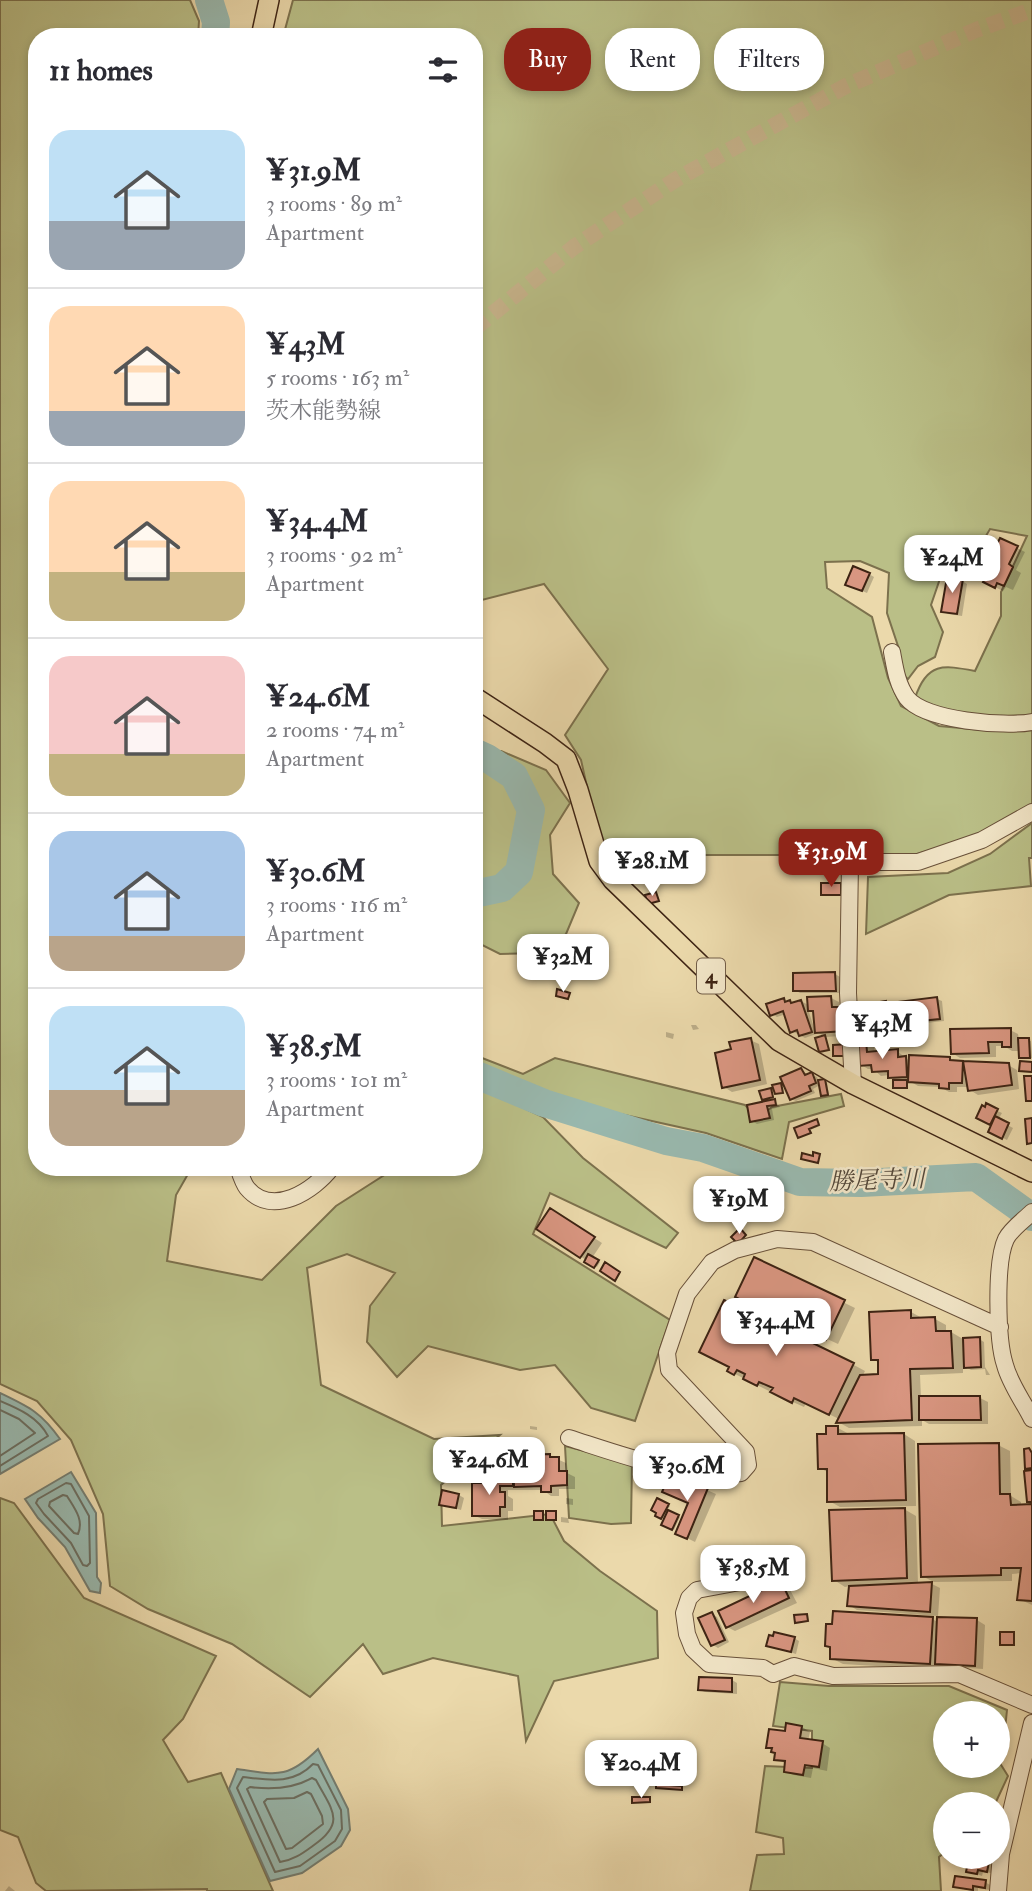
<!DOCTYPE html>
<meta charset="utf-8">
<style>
body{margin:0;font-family:"IM FELL Double Pica","Noto Serif JP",serif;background:#f7f7f7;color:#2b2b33;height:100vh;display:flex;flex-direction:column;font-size:26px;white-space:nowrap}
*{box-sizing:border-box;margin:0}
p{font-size:23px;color:#7c7c81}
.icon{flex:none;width:38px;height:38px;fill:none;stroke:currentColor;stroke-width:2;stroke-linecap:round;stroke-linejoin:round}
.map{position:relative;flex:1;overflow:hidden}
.side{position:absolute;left:28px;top:28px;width:455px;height:1148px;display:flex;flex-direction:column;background:#fff;border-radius:28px;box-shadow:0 4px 10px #0003}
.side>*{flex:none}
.top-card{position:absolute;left:504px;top:28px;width:422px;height:63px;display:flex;gap:14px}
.controls{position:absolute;left:933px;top:1701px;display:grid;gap:14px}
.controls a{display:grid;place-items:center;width:77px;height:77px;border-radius:50%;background:#fff;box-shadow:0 4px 10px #0003;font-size:35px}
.price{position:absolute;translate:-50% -60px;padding:0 16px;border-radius:14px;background:#fff;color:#222;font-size:23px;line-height:46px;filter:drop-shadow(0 2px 4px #0008)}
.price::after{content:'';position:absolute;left:50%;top:42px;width:21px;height:16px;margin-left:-10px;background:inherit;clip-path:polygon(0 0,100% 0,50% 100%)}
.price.active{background:#8f2418;color:#fff}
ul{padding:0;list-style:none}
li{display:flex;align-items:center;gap:21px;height:175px;padding:0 21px}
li+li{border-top:2px solid #e1e1e2}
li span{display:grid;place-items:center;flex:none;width:196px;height:140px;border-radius:21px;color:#555}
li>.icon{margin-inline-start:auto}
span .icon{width:84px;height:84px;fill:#fffc;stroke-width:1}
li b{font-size:30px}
h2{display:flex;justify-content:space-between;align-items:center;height:84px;padding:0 21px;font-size:30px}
.chip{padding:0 24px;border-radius:28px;background:#fff;box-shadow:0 4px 10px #0003;font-size:24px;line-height:63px}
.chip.active{background:#8f2418;color:#fff}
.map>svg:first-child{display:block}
</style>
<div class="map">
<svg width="1032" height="1891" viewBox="0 0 1032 1891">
<rect width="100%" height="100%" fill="#ebd9ab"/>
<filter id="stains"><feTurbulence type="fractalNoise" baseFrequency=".00286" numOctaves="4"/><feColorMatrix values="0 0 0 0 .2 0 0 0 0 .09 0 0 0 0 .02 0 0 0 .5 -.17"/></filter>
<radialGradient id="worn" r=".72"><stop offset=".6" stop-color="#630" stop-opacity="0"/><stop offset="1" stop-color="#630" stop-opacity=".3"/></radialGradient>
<path fill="#babf87" stroke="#7c714d" stroke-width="2" d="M0 0H190L199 21 198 37H37V1167H192L176 1195 167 1261 262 1280 336 1206 397 1167H474V1085L543 1117 583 1158 678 1233 666 1248 550 1193 533 1234 670 1320 635 1421 591 1408 555 1365 520 1370 428 1346 397 1377 367 1342 370 1306 395 1273 347 1254 307 1268 321 1385 434 1439 500 1435 441 1485 442 1526 550 1514 564 1541 600 1571 657 1611 658 1658 554 1681 526 1741 518 1676 433 1658 383 1674 363 1644 310 1697 232 1644 148 1609 110 1586 103 1514 71 1440 37 1401 0 1384Z
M293 0H1032V715L985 717 947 712 915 698C927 662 943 665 975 671L1001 616V592L1027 536 990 529 964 573 944 567 931 605 943 632 935 657 918 666 908 679 903 675 899 649 887 613 889 573 860 561 825 562 827 588 872 617 888 678 901 706 939 726 983 730 1032 729V807L980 835 914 855H686L624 862 599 840 581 760 565 735 608 669 544 584 474 602V37H283Z
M501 751 546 770 570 803 550 835 553 874 579 903 566 934 541 953 500 954 474 941V899L504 892 522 875 535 811 516 774 489 753Z
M474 758 510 780 523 812 512 868 499 882 474 885Z
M1032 823V858H1029L1031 886 949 895 866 934 868 877 948 873 990 854Z
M474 1024 477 1027 482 1058 523 1074 555 1058 745 1105 758 1118 772 1107 841 1094 844 1106 789 1122 782 1159 706 1133 548 1098 474 1069Z
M565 1446 632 1463 631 1523 611 1524 569 1518Z
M0 1498 14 1503 84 1598 216 1656 183 1719 163 1740 188 1782 221 1773 273 1891H207V1889L46 1891 36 1883 18 1837 0 1830Z
M780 1682 829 1686H949L1007 1710 1005 1729 998 1736V1713H945V1766H998V1760L1008 1776 995 1804H945V1852L939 1857 941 1891H750L757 1855 784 1854 783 1838 756 1832 765 1766 812 1768V1731L773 1726Z"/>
<path fill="#99b9af" stroke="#747d71" stroke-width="2" d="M0 1393C29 1407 41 1412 60 1439L0 1474Z
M71 1472 96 1513 97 1577 101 1583 100 1593 90 1591 65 1547 38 1518 25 1499Z
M318 1749 348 1809 350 1830 341 1846 302 1873 270 1881 229 1789 237 1769C277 1775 288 1779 318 1749Z"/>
<path fill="#0003" d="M1017 548 1025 552 1016 570 1021 573 1013 590 1006 587 1003 591 993 586 992 558Z
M869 574 874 577 867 593 853 587Z
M962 581 967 584 962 616 948 614 943 611Z
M835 974 840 977V993H800L795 990Z
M831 998 839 1002V1009L854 1035 826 1037 830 1050 821 1051 825 1037 817 1032 815 1014 808 1009 816 1034 805 1038 792 1031 786 1014 777 1017 772 1014 783 1000 793 1004 801 1001 810 1006Z
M937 999 942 1001 944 1021 907 1025 901 1022Z
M886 1003 891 1006 893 1019 876 1022 871 1019Z
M691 1025H696L699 1029 693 1030Z
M1010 1030 1018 1034 1019 1040 1031 1041 1032 1058 1023 1059 1021 1051H1012L1004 1046H996V1057L960 1058 952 1053Z
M666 1032 674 1034 673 1039 666 1037Z
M750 1040 759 1044 767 1084 732 1092 724 1087Z
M866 1042 874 1047 875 1053 897 1051 911 1062 949 1058 965 1064 1008 1065 1017 1070 1019 1089 978 1095 970 1090 969 1087H957V1092H949L940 1087 918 1086 908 1080 905 1081V1088H896L894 1080 890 1075 881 1076 873 1069H868L860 1064Z
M801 1069 808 1076 811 1074 817 1077 819 1082H827L829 1095H822L820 1085 813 1089 815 1093 796 1101 791 1099Z
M775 1101 780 1107 772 1109 774 1120 757 1124 752 1121 749 1106Z
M987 1106 1002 1113 998 1120 1013 1128 1007 1140 990 1131 993 1125 978 1117Z
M817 1121 820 1126 810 1130 812 1133 799 1136Z
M559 1215 602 1243 592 1258 600 1262 597 1267 538 1229Z
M755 1259 855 1308 838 1344 748 1302Z
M725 1303 854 1365 865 1371 862 1377 880 1376V1363L872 1359 911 1312 922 1318 935 1319 946 1325V1332H951L963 1339H979L984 1342 985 1367 990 1375H986L985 1369 971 1370 963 1365V1373L920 1375 921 1398H980L988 1402V1424H929L922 1420V1426L849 1428 838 1422 839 1419 806 1403 804 1407 784 1398 774 1388 771 1387 769 1391 729 1371Z
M530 1426 537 1427V1430L530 1429Z
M838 1428 849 1434H904L915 1441 916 1506 840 1507 829 1501V1473L820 1468 828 1436Z
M538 1442 543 1445V1456H550L566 1463 567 1473 575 1477V1489H559V1496H551L543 1490H508V1496L513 1499V1511H508V1520L482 1519 473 1515 485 1481H516L515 1467 505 1468 511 1449 513 1457H525L517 1452Z
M998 1445 1010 1451 1011 1496 1021 1502V1506H1032V1605L1019 1599 1022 1573 1012 1574V1581L934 1582 922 1576Z
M693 1484 716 1494 695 1542 685 1537Z
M459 1495 464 1498 461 1510 441 1504Z
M566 1498 573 1499V1505L566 1504Z
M658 1500 670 1506 667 1511 680 1517 674 1530 663 1525 665 1520 657 1515Z
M904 1509 916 1516 918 1584H932L940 1588 938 1616 857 1610 849 1605 850 1586 845 1587 834 1580Z
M561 1517 568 1518 569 1523 561 1522Z
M781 1583 789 1588 797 1603 735 1631 727 1627Z
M712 1614 717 1617 729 1642 718 1648 713 1645Z
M932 1619 938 1622 977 1620 985 1625 983 1669 941 1666V1670L843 1664 831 1658 832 1648 827 1645Z
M794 1638 799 1641 796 1654 768 1645Z
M732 1680 737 1683V1694L705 1692 700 1690Z
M802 1727 810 1732 808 1741 822 1743 830 1748 827 1771 813 1768 811 1778 794 1775 785 1771 787 1764 776 1759 777 1754 768 1747Z
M980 1857H989L995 1860 992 1873 983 1872 982 1876 968 1871 979 1861Z
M985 1882 990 1885V1890L978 1888V1891H972L955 1887Z
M9 1886 10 1887 15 1891H5Z"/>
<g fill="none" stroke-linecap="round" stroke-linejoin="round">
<path stroke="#6b6e61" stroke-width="2" d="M0 1401C19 1409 38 1417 48 1436L0 1466
M0 1410 19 1419 35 1433 0 1456
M66 1483 71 1484 89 1516 90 1563 87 1566 83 1565 71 1543 44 1514 36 1503 38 1499Z
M63 1495 67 1496C75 1509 84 1520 78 1534L74 1533 49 1506 50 1502Z
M313 1764 318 1765 341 1810 342 1829 335 1841 300 1866 275 1872 237 1788 243 1777C269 1780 293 1785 313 1764Z
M312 1778 316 1780C331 1809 347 1822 314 1845 303 1853 294 1860 280 1862L247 1789 250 1787C272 1790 292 1789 312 1778Z
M307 1792 311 1794 322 1816 323 1824 292 1848 286 1849 264 1802 267 1799 294 1798Z"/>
<path stroke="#99b9af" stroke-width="28" d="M209 0 216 22 215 37
M474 752 487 758 514 776 531 810 519 872 502 888 474 894
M474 1074 544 1103 666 1141 703 1148 800 1182 861 1183 976 1177 1032 1217"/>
</g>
<path fill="#d99681" stroke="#3d2313" stroke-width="2" d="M1000 538 1018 546 1009 564 1013 567 1004 586 997 583 995 588 983 582 986 577 978 573 987 554 991 556Z
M853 566 870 573 862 591 845 585Z
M947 577 963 579 957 614 941 612Z
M821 883H841V895H821Z
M656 892 659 901 648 904 645 895Z
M835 972 836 991H793V973Z
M557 989 570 993 568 999 556 996Z
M831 996 832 1007H845L846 1031 815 1033 813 1011H808L807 997Z
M937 997 940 1019 900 1023 897 1002Z
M784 998 785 1002 790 1000 791 1003 801 1000 812 1032 799 1036 797 1030 790 1033 783 1011 770 1016 766 1004Z
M886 1001 889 1017 870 1020 868 1004Z
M1011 1028V1047H1002V1042H988L989 1053 951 1054 950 1029Z
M825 1035 829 1050 819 1052 815 1038Z
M751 1038 760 1080 722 1088 715 1053 731 1049 729 1042Z
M1018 1038H1029L1030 1058H1019Z
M866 1040 867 1052 898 1049V1057L906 1056 907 1077 888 1078V1071L872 1072 871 1065 858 1066 856 1041Z
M849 1044V1056H833V1045Z
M909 1055 950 1057V1060L963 1061 962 1083H949V1089L939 1088V1084L908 1082Z
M963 1061 1009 1063 1012 1085 968 1091Z
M1020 1061 1032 1062V1072L1019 1071Z
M801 1068 805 1075 812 1072 816 1083 809 1086 811 1091 790 1100 780 1077Z
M1024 1076H1032V1101H1026Z
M825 1079 828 1095 821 1096 818 1080Z
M893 1080H907V1088H893Z
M781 1083 783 1093 775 1094 772 1085Z
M771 1088 773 1097 762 1100 759 1091Z
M775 1099 776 1105 767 1106 770 1118 750 1122 747 1105Z
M986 1103 998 1109 990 1125 976 1118 982 1105 985 1107Z
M995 1116 1009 1123 1002 1139 988 1132Z
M1032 1118V1143L1027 1144 1025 1119Z
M817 1119 819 1125 809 1129 811 1133 798 1138 794 1128Z
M813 1152 820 1154 818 1163 801 1159 802 1153 813 1156Z
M550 1208 595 1237 580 1258 536 1229Z
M740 1228 746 1235 738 1244 731 1237Z
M588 1254 599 1260 594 1268 584 1262Z
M754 1257 845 1300 826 1340 735 1297Z
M605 1262 620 1272 615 1281 600 1271Z
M724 1300 854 1363 829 1415 794 1398 792 1403 770 1392 773 1388 759 1382 757 1386 743 1379 745 1374 737 1370 734 1375 727 1371 729 1367 699 1352Z
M911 1310V1318L935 1317 936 1331H951L953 1368 910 1369 912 1420 836 1423 860 1375 878 1374V1360H871L869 1312Z
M980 1337 981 1367 964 1368 963 1338Z
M919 1396H980L981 1420H919Z
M826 1426H838V1434L904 1433 906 1500 827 1502V1469H818L817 1434H826Z
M538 1441 539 1452 516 1453 515 1442Z
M999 1443 1000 1494H1010L1011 1505 1032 1504V1601L1017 1600 1021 1568H1001V1575L921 1577 918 1444Z
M503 1447H511L512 1467 501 1468Z
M1029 1448 1032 1453V1468L1025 1469 1024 1449Z
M550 1454V1457H559V1471H567V1485L551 1486V1492H541V1486L514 1487 513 1455Z
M1032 1470V1502H1027L1024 1471Z
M668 1478 690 1487 692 1481 708 1488 687 1539 675 1534 688 1503 662 1492Z
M483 1479H513V1486H500V1492H505V1507H500V1516H472V1483H483Z
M442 1490 459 1494 456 1508 439 1505Z
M657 1498 669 1504 661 1519 655 1516 656 1513 651 1510Z
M905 1508 907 1578 832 1581 829 1510Z
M668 1510 679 1515 672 1530 661 1525Z
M534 1511H543V1520H534Z
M546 1511H556V1520H546Z
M781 1581 789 1598 726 1628 718 1611Z
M932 1582 930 1612 847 1606 849 1586Z
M833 1611 933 1617 930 1664 830 1659V1647L825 1646 826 1624H832Z
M712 1612 725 1640 711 1646 698 1618Z
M807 1614 808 1621 795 1623 794 1615Z
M937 1617 977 1618 975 1666 935 1664Z
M774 1632 795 1637 791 1652 766 1646 769 1635 773 1636Z
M1000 1632H1014V1645H1000Z
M699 1677 732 1678V1692L698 1690Z
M786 1723 802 1726 800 1738 823 1741 819 1767 805 1765 803 1775 784 1772 785 1761 774 1760 775 1753 771 1752 772 1748H766L769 1729 785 1731Z
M626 1775H643V1783H626Z
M656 1784 682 1786V1790L656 1788Z
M632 1797H650V1802L632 1803Z
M969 1857 978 1859V1857H990L987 1872 978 1870 977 1874 966 1872Z
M955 1876 986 1880 985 1888 973 1886V1890L953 1887Z"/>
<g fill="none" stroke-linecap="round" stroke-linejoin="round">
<path stroke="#c8b58d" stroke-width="16" stroke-dasharray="16 8" stroke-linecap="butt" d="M474 329 574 247 675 180 846 86 976 30 1032 10"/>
<g stroke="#685039" stroke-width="18">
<path id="minor" d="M892 652C895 668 897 684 907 698 925 721 1005 727 1032 722
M853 1084 848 993 850 862H918L982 840 1032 812
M238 1167C240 1173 243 1183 247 1188 272 1218 314 1191 332 1167
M1032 1212C1024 1220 1011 1229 1006 1239 995 1262 997 1341 1005 1365 1010 1384 1023 1401 1032 1419
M569 1438C619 1454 688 1480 741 1473L748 1465 746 1452 669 1370 667 1353 687 1294 712 1262 735 1250 777 1239 813 1242 1000 1327
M784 1559 740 1582 697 1590 689 1598 684 1613 687 1634 693 1649 709 1664 763 1668 773 1674 794 1666 833 1676 959 1674 1032 1705
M998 1891 1001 1854 1032 1723"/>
</g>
<g stroke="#3d2313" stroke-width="22">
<path id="major" d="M261 37 269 0
M474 697 545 743 566 759 578 790 599 861 613 880 779 1041 853 1084 1032 1172"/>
</g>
<use href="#minor" stroke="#f2e6c8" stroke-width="16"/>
<use href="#major" stroke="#ebd9ab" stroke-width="19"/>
</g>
<g text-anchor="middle" stroke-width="5" stroke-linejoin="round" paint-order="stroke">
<rect fill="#f2e6c8" stroke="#735e49" stroke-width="2" x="697" y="958.5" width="28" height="35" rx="5"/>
<g font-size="21" font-weight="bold" fill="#3d2313">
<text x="711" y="983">4</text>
</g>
<g font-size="24" font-style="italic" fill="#54483a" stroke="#f2e6c8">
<text transform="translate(877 1180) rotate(-2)" y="8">勝尾寺川</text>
</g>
</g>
<rect width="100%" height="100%" filter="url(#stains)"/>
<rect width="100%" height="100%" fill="url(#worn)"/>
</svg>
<div class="controls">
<a>+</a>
<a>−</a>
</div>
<b class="price" style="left:952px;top:595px">¥24M</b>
<b class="price active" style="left:831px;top:889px">¥31.9M</b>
<b class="price" style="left:652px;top:898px">¥28.1M</b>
<b class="price" style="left:563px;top:994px">¥32M</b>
<b class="price" style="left:882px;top:1061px">¥43M</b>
<b class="price" style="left:739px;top:1236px">¥19M</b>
<b class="price" style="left:776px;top:1358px">¥34.4M</b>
<b class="price" style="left:489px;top:1497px">¥24.6M</b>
<b class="price" style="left:687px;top:1503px">¥30.6M</b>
<b class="price" style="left:753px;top:1605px">¥38.5M</b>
<b class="price" style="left:641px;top:1800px">¥20.4M</b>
<div class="top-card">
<a class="chip active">Buy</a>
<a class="chip">Rent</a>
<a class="chip">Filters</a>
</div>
<section class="side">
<h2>11 homes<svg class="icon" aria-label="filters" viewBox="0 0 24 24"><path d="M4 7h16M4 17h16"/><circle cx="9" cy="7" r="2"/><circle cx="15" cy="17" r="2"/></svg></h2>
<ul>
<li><span style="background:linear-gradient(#bfe0f5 65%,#9aa5b1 0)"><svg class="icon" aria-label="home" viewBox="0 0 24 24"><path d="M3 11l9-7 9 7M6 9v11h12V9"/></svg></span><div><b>¥31.9M</b><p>3 rooms · 89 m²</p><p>Apartment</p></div></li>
<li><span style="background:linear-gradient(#ffd9b3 75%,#9aa5b1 0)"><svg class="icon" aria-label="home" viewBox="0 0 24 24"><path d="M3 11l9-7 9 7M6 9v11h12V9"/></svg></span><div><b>¥43M</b><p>5 rooms · 163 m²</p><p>茨木能勢線</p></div></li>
<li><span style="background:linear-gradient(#ffd9b3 65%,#c2b280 0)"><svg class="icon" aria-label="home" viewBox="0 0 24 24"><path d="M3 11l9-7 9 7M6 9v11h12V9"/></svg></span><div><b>¥34.4M</b><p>3 rooms · 92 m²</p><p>Apartment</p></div></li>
<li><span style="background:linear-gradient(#f6c9c9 70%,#c2b280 0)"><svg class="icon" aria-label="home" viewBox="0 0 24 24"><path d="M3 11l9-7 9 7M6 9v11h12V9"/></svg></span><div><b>¥24.6M</b><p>2 rooms · 74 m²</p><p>Apartment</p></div></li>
<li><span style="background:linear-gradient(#a9c7e8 75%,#b9a48a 0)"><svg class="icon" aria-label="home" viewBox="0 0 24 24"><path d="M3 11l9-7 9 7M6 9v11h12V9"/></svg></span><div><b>¥30.6M</b><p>3 rooms · 116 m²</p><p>Apartment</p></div></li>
<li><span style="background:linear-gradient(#bfe0f5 60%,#b9a48a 0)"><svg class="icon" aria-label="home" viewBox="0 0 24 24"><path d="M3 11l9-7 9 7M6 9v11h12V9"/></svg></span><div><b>¥38.5M</b><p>3 rooms · 101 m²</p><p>Apartment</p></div></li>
</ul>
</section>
</div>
